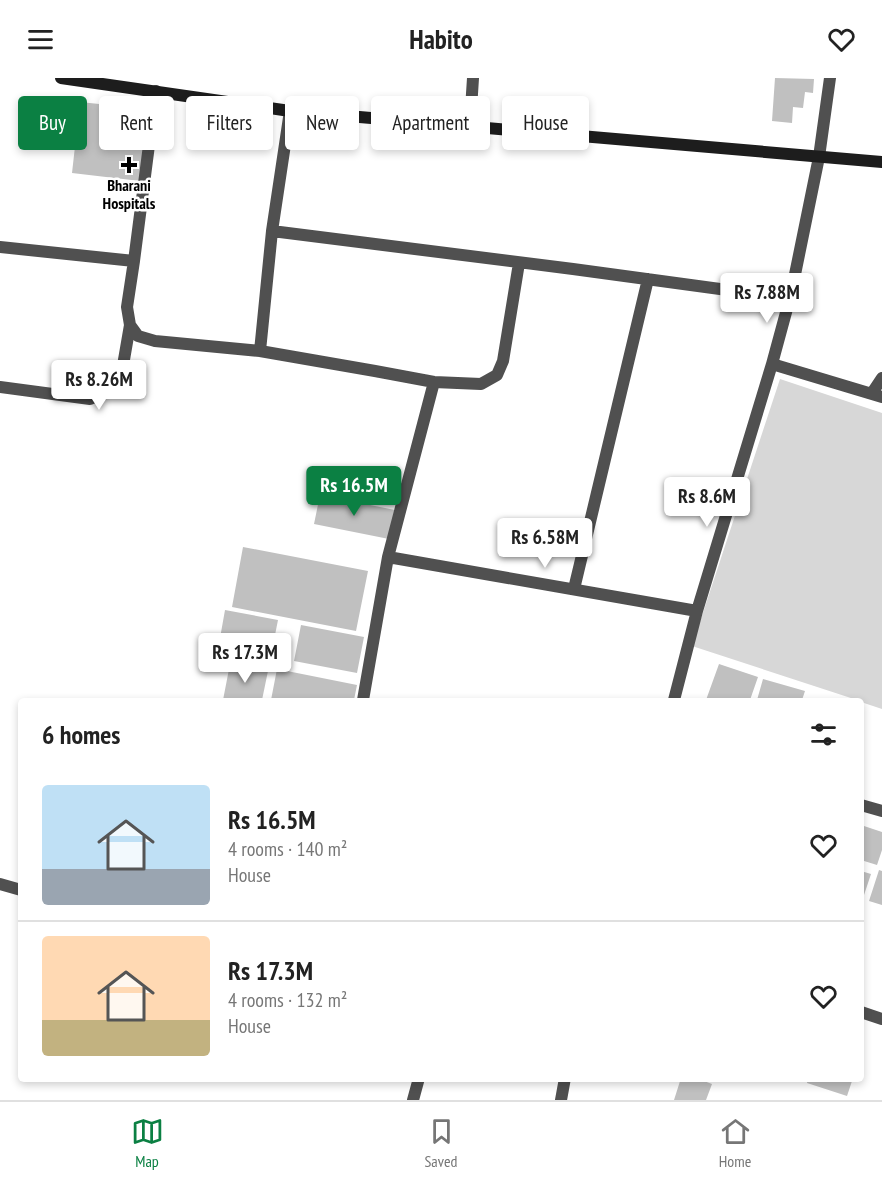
<!DOCTYPE html>
<meta charset="utf-8">
<style>
body{margin:0;font-family:"PT Sans Narrow",sans-serif;background:#f2f2f2;color:#222;height:100vh;display:flex;flex-direction:column;font-size:22px;white-space:nowrap}
*{box-sizing:border-box;margin:0}
p{font-size:20px;color:#767676}
.icon{flex:none;width:33px;height:33px;fill:none;stroke:currentColor;stroke-width:2;stroke-linecap:round;stroke-linejoin:round}
.map{position:relative;flex:1;overflow:hidden}
.details{position:absolute;left:18px;top:620px;width:846px;height:384px;display:flex;flex-direction:column;background:#fff;border-radius:6px;box-shadow:0 3px 9px #0003}
.details>*{flex:none}
.hud{position:absolute;left:18px;top:18px;width:846px;height:54px;display:flex;gap:12px}
.price{position:absolute;translate:-50% -51px;padding:0 14px;border-radius:6px;background:#fff;color:#222;font-size:20px;line-height:39px;filter:drop-shadow(0 2px 3px #0008)}
.price::after{content:'';position:absolute;left:50%;top:36px;width:18px;height:14px;margin-left:-9px;background:inherit;clip-path:polygon(0 0,100% 0,50% 100%)}
.price.active{background:#0b8043;color:#fff}
ul{padding:0;list-style:none}
li{display:flex;align-items:center;gap:18px;height:150px;padding:0 24px}
li+li{border-top:2px solid #e0e0e0}
li span{display:grid;place-items:center;flex:none;width:168px;height:120px;border-radius:6px;color:#555}
li>.icon{margin-inline-start:auto}
span .icon{width:72px;height:72px;fill:#fffc;stroke-width:1}
li b{font-size:26px}
h2{display:flex;justify-content:space-between;align-items:center;height:72px;padding:0 24px;font-size:26px}
.pill{padding:0 21px;border-radius:6px;background:#fff;box-shadow:0 3px 9px #0003;font-size:21px;line-height:54px}
.pill.active{background:#0b8043;color:#fff}
header{display:flex;justify-content:space-between;align-items:center;height:78px;padding:0 24px;background:#fff;font-size:27px;font-weight:700}
.tabs{display:flex;justify-content:space-around;align-items:center;height:84px;border-top:2px solid #e0e0e0;background:#fff;font-size:16px;color:#767676}
.tabs a{display:grid;justify-items:center;gap:3px}
.tabs .active{color:#0b8043}
.map>svg:first-child{display:block}
</style>
<header><svg class="icon" aria-label="menu" viewBox="0 0 24 24"><path d="M4 6h16M4 12h16M4 18h16"/></svg>Habito<svg class="icon" aria-label="heart" viewBox="0 0 24 24"><path d="M12 20l-8-8c-3-5 5-10 8-4 3-6 11-1 8 4z"/></svg></header>
<div class="map">
<svg width="882" height="1022" viewBox="0 0 882 1022">
<rect width="100%" height="100%" fill="#fff"/>
<path fill="#d7d7d7" d="M780 301 882 335V631L861 624V622H857L692 568Z"/>
<path fill="#c0c0c0" d="M775 0 814 1 813 15 805 14 803 30 793 29 792 45 772 43Z
M80 24 147 31 140 103 72 95Z
M320 417 395 432 389 461 314 446Z
M243 469 368 493 356 553 232 529Z
M225 532 278 542 269 587 217 577Z
M301 547 364 559 357 595 294 583Z
M230 586 268 593 262 622H223Z
M719 586 758 599 750 622H706Z
M277 591 357 607 354 622H271Z
M763 601 805 613 802 622H757Z
M861 747 882 754V772L877 787 861 782Z
M879 792 882 793V827L869 823Z
M861 793 871 796 861 826Z
M681 1000H696L712 1006 706 1022H674Z
M808 1000H853L847 1018 807 1005Z"/>
<g fill="none" stroke-linecap="round" stroke-linejoin="round">
<path stroke="#505050" stroke-width="12" d="M830 0 819 79 791 216 772 286 882 319
M470 47 473 0
M272 153 573 191 742 214 791 216
M0 169 134 183 127 229 130 247 138 258 155 263 260 273 375 293 434 304 481 306 497 297 503 283 519 185
M134 183 156 13
M260 273 272 153 290 33
M0 309 90 321 110 313 121 299 130 247
M872 315 882 300
M388 479 697 533
M574 511 648 201
M363 622 388 479 434 304
M674 622 697 533 772 286
M861 727 882 733
M0 806 21 812
M861 934 882 941
M413 1022 419 1000
M561 1022 565 1000"/>
<path stroke="#1d1d1d" stroke-width="12" d="M61 0 290 33 882 84"/>
</g>
<path fill="#000" stroke="#fff" stroke-width="2" d="M126 78h6v6h6v6h-6v6h-6v-6h-6v-6h6z"/>
<g text-anchor="middle" stroke-width="5" stroke-linejoin="round" paint-order="stroke">
<g font-size="16" font-weight="bold" fill="#000" stroke="#fff">
<text x="129" y="113">Bharani<tspan x="129" dy="18">Hospitals</tspan></text>
</g>
</g>
</svg>
<b class="price" style="left:767px;top:246px">Rs 7.88M</b>
<b class="price" style="left:99px;top:333px">Rs 8.26M</b>
<b class="price active" style="left:354px;top:439px">Rs 16.5M</b>
<b class="price" style="left:707px;top:450px">Rs 8.6M</b>
<b class="price" style="left:545px;top:491px">Rs 6.58M</b>
<b class="price" style="left:245px;top:606px">Rs 17.3M</b>
<div class="hud">
<a class="pill active">Buy</a>
<a class="pill">Rent</a>
<a class="pill">Filters</a>
<a class="pill">New</a>
<a class="pill">Apartment</a>
<a class="pill">House</a>
</div>
<section class="details">
<h2>6 homes<svg class="icon" aria-label="filters" viewBox="0 0 24 24"><path d="M4 7h16M4 17h16"/><circle cx="9" cy="7" r="2"/><circle cx="15" cy="17" r="2"/></svg></h2>
<ul>
<li><span style="background:linear-gradient(#bfe0f5 70%,#9aa5b1 0)"><svg class="icon" aria-label="home" viewBox="0 0 24 24"><path d="M3 11l9-7 9 7M6 9v11h12V9"/></svg></span><div><b>Rs 16.5M</b><p>4 rooms · 140 m²</p><p>House</p></div><svg class="icon" aria-label="heart" viewBox="0 0 24 24"><path d="M12 20l-8-8c-3-5 5-10 8-4 3-6 11-1 8 4z"/></svg></li>
<li><span style="background:linear-gradient(#ffd9b3 70%,#c2b280 0)"><svg class="icon" aria-label="home" viewBox="0 0 24 24"><path d="M3 11l9-7 9 7M6 9v11h12V9"/></svg></span><div><b>Rs 17.3M</b><p>4 rooms · 132 m²</p><p>House</p></div><svg class="icon" aria-label="heart" viewBox="0 0 24 24"><path d="M12 20l-8-8c-3-5 5-10 8-4 3-6 11-1 8 4z"/></svg></li>
</ul>
</section>
</div>
<nav class="tabs">
<a class="active"><svg class="icon" aria-label="map" viewBox="0 0 24 24"><path d="M3 6l6-2 6 2 6-2v14l-6 2-6-2-6 2zM9 4v14M15 6v14"/></svg>Map</a>
<a><svg class="icon" aria-label="saved" viewBox="0 0 24 24"><path d="M7 4h10v16l-5-4-5 4z"/></svg>Saved</a>
<a><svg class="icon" aria-label="home" viewBox="0 0 24 24"><path d="M3 11l9-7 9 7M6 9v11h12V9"/></svg>Home</a>
</nav>
